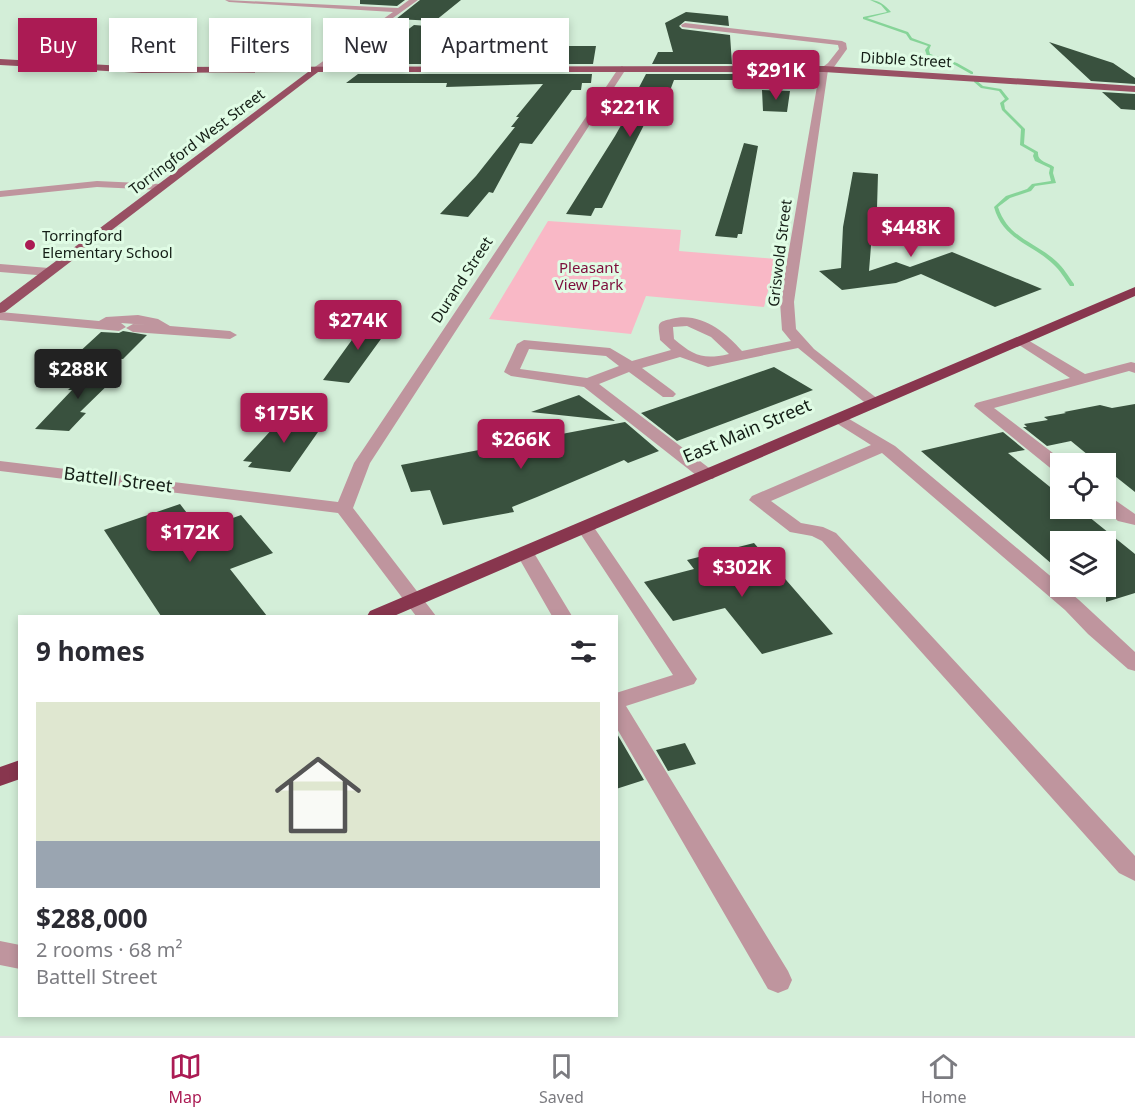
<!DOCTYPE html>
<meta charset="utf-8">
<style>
body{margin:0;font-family:"Noto Sans",sans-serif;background:#f7f7f7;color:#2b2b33;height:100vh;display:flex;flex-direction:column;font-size:22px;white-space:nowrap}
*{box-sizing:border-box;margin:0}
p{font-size:20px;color:#7c7c81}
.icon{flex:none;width:33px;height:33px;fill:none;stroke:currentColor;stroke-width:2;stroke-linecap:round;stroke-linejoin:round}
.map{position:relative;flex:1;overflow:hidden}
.drawer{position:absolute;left:18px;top:615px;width:600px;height:402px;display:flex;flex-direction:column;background:#fff;border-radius:0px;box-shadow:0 3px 9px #0003}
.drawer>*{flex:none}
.top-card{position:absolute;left:18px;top:18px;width:600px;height:54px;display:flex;gap:12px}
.controls{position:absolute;left:1050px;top:453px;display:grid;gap:12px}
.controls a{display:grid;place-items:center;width:66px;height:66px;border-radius:0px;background:#fff;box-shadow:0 3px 9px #0003;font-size:30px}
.price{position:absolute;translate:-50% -51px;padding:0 14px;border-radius:6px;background:#ab1b54;color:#fff;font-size:20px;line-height:39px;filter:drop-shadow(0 2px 3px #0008)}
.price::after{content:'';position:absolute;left:50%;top:36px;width:18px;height:14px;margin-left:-9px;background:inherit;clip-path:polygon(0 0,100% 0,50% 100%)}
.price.on{background:#222;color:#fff}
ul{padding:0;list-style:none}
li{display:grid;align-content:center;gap:12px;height:318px;padding:0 18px}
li+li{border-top:2px solid #e1e1e2}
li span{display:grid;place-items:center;height:186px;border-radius:0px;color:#555}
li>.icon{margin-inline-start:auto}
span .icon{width:108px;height:108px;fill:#fffc;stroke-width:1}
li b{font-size:26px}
h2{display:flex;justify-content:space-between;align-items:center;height:72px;padding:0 18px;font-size:26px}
.tag{padding:0 21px;border-radius:0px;background:#fff;box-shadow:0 3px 9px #0003;font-size:21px;line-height:54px}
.tag.on{background:#ab1b54;color:#fff}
.dock{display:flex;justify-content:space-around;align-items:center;height:84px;border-top:2px solid #e1e1e2;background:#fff;font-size:16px;color:#7c7c81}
.dock a{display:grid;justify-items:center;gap:3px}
.dock .on{color:#ab1b54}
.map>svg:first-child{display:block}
</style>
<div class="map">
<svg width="1135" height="1036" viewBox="0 0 1135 1036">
<rect width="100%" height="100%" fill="#d3eed8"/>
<path fill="#f9b8c6" d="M548 221 681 230 679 251 776 259 764 307 646 296 631 334 489 319Z"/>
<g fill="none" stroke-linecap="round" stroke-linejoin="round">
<path fill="#86d498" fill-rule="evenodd" d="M870 0C879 0 885 5 891 12L867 18 908 32 912 38 931 45 929 50 930 54 957 63 973 72V74H971L955 65 927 56 925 50 928 46 910 40 906 34 863 19V17L887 12 881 5Z
M974 80H976L983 86 1001 89 1009 99 1004 103 1005 109 1025 129 1024 144 1038 152C1037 162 1047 162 1054 167L1053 173 1056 183 1035 186 1031 191 1010 198 998 207C1008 238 1035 242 1056 261 1064 268 1068 276 1074 284V286H1070C1065 279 1060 270 1053 264 1031 243 1003 240 994 207L1006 196 1027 189 1032 184 1051 181 1049 173 1050 168 1035 161 1033 156 1034 153 1020 145 1021 129 1002 110 1000 103 1005 99 999 91 981 88 974 82Z"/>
</g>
<path fill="#39513e" d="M360 0H405L397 6 360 4Z
M420 0H461L435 21 396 19Z
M686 12 728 16 729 26 685 21 679 26 682 29 730 35 732 64H652L658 52H673L665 23Z
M414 25 476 30 441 52H536L537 46H596L593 64H371L389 50 382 49Z
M1049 42 1113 63 1135 78V84L1091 81Z
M358 74H592L591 83H582L581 90H572L532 144 520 143 493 193 489 192 468 217 440 214 476 176 515 127H511L519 117H516L543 84 446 87 447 83H346Z
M646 74H733L734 80H674L662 112 657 111 654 119H647L602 208H595L591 216 566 214 615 136 638 95H635Z
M762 90 790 91 787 112 763 111Z
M1102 92 1135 94V110L1121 109Z
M744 143 758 146 742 234H738L737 238 715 236Z
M853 172 878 174 877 208H874L869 271 896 262 910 267 952 252 1042 289 995 307 921 274 896 283 842 290 819 271 841 268 843 227Z
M367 319 394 321 349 383 323 380Z
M123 331 147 335 123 359 76 355 101 332 119 333Z
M774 367 813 390 677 441 641 413Z
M90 369 121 372 80 412 86 413 69 431 35 429 72 390H68Z
M579 395 615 421 531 412Z
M1135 404V492L1106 469V464H1099L1071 441 1047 446 1023 427H1027L1024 424 1048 420 1044 417 1066 413 1064 412 1100 405 1112 408Z
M284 416 325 422 290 472 248 467 252 462 243 461Z
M625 422 659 451 628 463 624 460 537 497 512 507 514 512 443 525 430 490 411 492 401 465 484 449 487 453 514 443Z
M1003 432 1025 450 1008 453 1060 495V508H1078L1135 554V593L1106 602V542H1060V571L921 451Z
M180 504 200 530 241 515 273 553 230 569 267 616H161L104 530Z
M754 543 833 634 762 654 725 608 673 621 644 582 694 569 687 560Z
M616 732 644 780 616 789Z
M685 743 696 764 668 771 656 750Z"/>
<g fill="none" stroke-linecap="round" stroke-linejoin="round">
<path fill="#bf959e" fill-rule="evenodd" d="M225 0 398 8 409 0H418L315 74 312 73V69L393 12 229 2Z
M685 23 842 41 846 43 847 49 834 67 828 70 794 302 796 329 814 349 883 403 875 408 869 406 798 348 708 367 680 357 642 368 673 391 676 394 673 397H663L629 372 599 384 713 471 716 475 713 479H701L584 387 511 376 504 372 517 344 524 340 610 348 632 361 671 350 660 340C660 336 658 329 659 325 660 321 667 320 671 319 699 311 725 331 742 351L791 341 782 330 780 302 820 69 828 63 839 49 838 45 682 27 681 25ZM687 326 711 337 729 354C703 360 694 356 674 339L673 327ZM529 349 606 356 619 366 587 378 520 369Z
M622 66 626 69 370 463 353 508 436 616H416L338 513 0 471V461L338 502 354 463 618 69Z
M97 181 161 184 167 187 161 190 97 187 0 197V191Z
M0 264 49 268 55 272 49 276 0 272Z
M0 312 99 321 106 317 138 315 158 319 170 326 230 331 237 335 230 339 133 332 126 328 133 324 148 325 121 323 126 327 119 331 0 320Z
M1021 336 1085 374 1131 362 1135 363V373L1129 371 994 408 1066 463 1060 464V472L1054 471 974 406 976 403 1070 378 1016 343 1014 340Z
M839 413 895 446 1079 600 1135 652V671L1128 669 1088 634 1065 610 882 453 771 501 801 523 823 527 836 533 1135 856V881L1119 873 822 541 812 536 790 532 749 500 752 496 871 445 833 421 831 418Z
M1106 497 1112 498 1135 514V525L1118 521 1103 508H1106Z
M585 522 591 523 697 679 694 684 626 706 788 971 792 980 788 989 778 993 768 989 616 727V693L673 675 576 527 579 523Z
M525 547 532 549 534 553 572 616H552L516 553 518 549Z
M0 941 20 945V969L0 965Z"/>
<path fill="#985063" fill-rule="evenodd" d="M0 59 142 67 824 66 1135 86V92L824 72H318L5 312 0 313V303L308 72 142 73 0 65Z"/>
<path fill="#88364e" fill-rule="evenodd" d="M1135 287V296L394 616H367L370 611Z
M20 760V779L0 786V767Z"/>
</g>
<circle fill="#ab1b54" stroke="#e0fce5" stroke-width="2" cx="30" cy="245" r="6"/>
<g text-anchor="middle" stroke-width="6" stroke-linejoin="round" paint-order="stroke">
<g font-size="15" fill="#141e16" stroke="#e0fce5">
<text transform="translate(906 60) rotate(3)" y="5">Dibble Street</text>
<text transform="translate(197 142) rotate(-37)" y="5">Torringford West Street</text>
<text transform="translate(780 253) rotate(-83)" y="5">Griswold Street</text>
<text transform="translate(462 280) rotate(-57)" y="5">Durand Street</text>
</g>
<g font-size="15" fill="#141e16" stroke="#e0fce5" text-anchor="start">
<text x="42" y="241">Torringford<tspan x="42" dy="17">Elementary School</tspan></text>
</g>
<g font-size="15" fill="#7d0d3b" stroke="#e0fce5">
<text x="589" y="273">Pleasant<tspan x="589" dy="17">View Park</tspan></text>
</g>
<g font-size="18" fill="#141e16" stroke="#e0fce5">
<text transform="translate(747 431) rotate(-23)" y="6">East Main Street</text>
<text transform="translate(118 480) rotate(7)" y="6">Battell Street</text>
</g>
</g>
</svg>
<div class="controls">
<a><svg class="icon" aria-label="locate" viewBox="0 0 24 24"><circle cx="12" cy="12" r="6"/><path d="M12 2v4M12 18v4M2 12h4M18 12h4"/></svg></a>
<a><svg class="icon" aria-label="layers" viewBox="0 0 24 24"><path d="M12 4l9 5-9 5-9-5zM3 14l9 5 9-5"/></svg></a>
</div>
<b class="price" style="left:776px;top:101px">$291K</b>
<b class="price" style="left:630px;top:138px">$221K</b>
<b class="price" style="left:911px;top:258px">$448K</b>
<b class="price" style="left:358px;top:351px">$274K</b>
<b class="price on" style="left:78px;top:400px">$288K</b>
<b class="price" style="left:284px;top:444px">$175K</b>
<b class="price" style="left:521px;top:470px">$266K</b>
<b class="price" style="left:190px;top:563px">$172K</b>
<b class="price" style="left:742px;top:598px">$302K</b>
<div class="top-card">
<a class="tag on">Buy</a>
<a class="tag">Rent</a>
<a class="tag">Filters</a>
<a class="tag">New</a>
<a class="tag">Apartment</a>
</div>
<section class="drawer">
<h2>9 homes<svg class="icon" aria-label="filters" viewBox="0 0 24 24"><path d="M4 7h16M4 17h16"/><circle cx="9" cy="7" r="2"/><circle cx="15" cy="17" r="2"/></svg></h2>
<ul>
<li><span style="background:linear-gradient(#dfe7d0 75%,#9aa5b1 0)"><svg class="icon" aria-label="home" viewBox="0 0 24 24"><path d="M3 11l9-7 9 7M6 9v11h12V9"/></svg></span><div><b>$288,000</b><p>2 rooms · 68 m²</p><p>Battell Street</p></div></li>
</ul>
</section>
</div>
<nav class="dock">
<a class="on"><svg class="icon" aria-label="map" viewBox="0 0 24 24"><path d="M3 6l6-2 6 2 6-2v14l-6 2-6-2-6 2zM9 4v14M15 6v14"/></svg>Map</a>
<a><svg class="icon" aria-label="saved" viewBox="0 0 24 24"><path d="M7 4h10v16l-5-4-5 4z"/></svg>Saved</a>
<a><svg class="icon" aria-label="home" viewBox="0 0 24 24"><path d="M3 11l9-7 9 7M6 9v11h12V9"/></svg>Home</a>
</nav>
